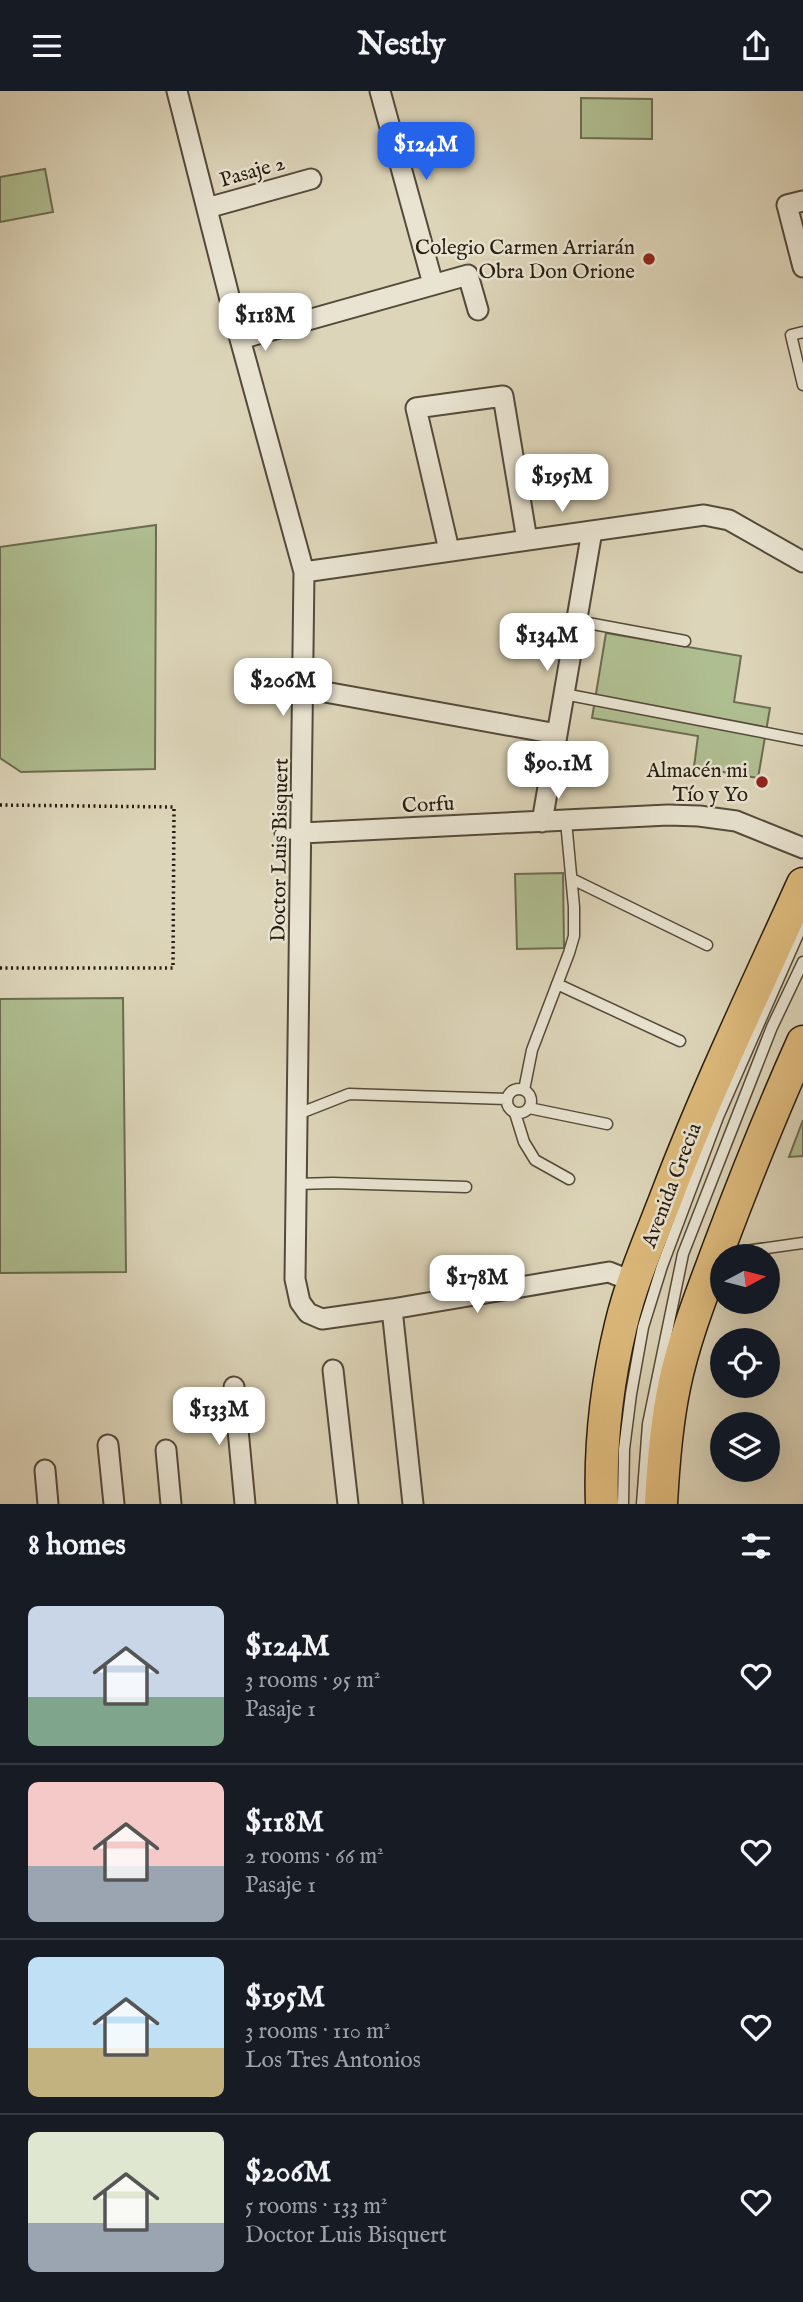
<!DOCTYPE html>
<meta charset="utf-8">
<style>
body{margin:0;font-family:"IM FELL English",serif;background:#20242c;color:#f1f3f6;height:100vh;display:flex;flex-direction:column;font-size:26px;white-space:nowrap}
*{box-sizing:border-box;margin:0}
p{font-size:23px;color:#9ea1a6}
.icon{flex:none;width:38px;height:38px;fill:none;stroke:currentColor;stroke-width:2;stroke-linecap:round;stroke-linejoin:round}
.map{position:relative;height:1413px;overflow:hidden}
.panel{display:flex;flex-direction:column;background:#171b24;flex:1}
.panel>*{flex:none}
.needle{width:46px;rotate:83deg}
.fabs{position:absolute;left:710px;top:1153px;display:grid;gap:14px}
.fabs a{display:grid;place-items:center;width:70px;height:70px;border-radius:50%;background:#171b24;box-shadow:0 7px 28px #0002;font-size:35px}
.price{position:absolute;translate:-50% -60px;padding:0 16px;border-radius:14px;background:#fff;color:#222;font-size:23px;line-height:46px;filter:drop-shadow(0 2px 4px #0008)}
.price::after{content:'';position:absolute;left:50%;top:42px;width:21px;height:16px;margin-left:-10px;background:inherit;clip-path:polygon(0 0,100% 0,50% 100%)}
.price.active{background:#2563eb;color:#fff}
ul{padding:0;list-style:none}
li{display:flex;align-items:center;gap:21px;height:175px;padding:0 28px}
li+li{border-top:2px solid #363941}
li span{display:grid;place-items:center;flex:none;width:196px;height:140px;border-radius:10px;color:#555}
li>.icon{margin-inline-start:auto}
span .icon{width:84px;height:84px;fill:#fffc;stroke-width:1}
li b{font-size:30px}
h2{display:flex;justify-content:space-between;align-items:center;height:84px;padding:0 28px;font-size:30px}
header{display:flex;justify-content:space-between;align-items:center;height:91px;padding:0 28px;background:#171b24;font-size:32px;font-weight:700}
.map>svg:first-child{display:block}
</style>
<header><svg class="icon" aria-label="menu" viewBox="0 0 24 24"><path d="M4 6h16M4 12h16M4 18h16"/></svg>Nestly<svg class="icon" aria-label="share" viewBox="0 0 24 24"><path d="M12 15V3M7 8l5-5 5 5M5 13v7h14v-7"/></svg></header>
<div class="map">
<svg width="803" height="1413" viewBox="0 0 803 1413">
<rect width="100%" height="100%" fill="#ddd5b9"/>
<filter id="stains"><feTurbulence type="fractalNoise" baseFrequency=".00286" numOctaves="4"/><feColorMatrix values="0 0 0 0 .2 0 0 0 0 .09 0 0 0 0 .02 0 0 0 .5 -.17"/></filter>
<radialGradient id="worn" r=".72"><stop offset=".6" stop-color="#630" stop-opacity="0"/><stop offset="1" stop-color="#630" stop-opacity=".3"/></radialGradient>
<path fill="#afbe91" stroke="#6b6d50" stroke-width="2" d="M581 7 652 8V48L581 47Z
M45 78 53 121 0 131V86Z
M156 434 155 678 21 681 0 667V456Z
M606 542 741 565 734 611 770 617 758 687 694 676 698 645 592 627Z
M563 782 564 857 517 858 515 783Z
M123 907 126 1181 0 1182V908Z
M803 1029V1065L789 1066Z"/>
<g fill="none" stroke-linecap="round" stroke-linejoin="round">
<g stroke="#544a3a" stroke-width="13">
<path id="lane" d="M803 241 791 244 803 294
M577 530 685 550
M564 603 803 649
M280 743 302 742
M572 788 707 854
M557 893 680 950
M507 1010a12 12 0 1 1 24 0a12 12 0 1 1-24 0Z
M524 999 532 959 569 862 574 845V816L566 730
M529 1017 607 1033
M515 1022 524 1051 535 1069 569 1088
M298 1023 349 1003 507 1008
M296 1093 333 1092 466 1096
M724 1163 803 1152
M623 1413 624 1358 631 1303 643 1236 662 1175 718 1026 803 832
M642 1413 648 1333 683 1163 772 936 803 871"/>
</g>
<g stroke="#544a3a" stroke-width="23">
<path id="street" d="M177 0 240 248 304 481 295 1188 300 1211 308 1222 322 1228 392 1218 609 1181 634 1191
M380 0 433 193
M803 110 787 114 803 176
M207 117 311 88
M240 248 468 184 478 219
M449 459 416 317 503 305 527 449
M304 481 704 424 729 429 803 471
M303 597 557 643
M542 731 592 440
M302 742 668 724 699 725 736 730 803 757
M392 1218 413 1413
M333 1279 348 1413
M234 1296 245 1413
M108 1354 114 1413
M166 1359 171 1413
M45 1379 48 1413"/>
</g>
<g stroke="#271c0f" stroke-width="35">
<path id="primary" d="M602 1413C600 1354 607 1292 621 1234 632 1188 652 1144 669 1099 709 995 757 895 803 793
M661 1413C663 1374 666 1335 674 1296 684 1247 703 1200 720 1154 746 1085 773 1018 803 951"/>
</g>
<path stroke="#271c0f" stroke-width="3.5" stroke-dasharray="2 3.5" stroke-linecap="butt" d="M0 714 174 716 173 877H0"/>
<use href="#lane" stroke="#e9e4d2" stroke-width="10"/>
<use href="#street" stroke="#e9e4d2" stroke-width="19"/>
<use href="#primary" stroke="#deba7c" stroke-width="32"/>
</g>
<g fill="#8f2418" stroke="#e9e4d2" stroke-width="2.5">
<circle cx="649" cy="168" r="7"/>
<circle cx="762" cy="691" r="7"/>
</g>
<g text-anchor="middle" stroke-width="5" stroke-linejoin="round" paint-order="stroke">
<g font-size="21" fill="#271c0f" stroke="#e9e4d2">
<text transform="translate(252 80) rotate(-16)" y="7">Pasaje 2</text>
<text transform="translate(428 713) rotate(-3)" y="7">Corfu</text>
<text transform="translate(279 759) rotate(-89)" y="7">Doctor Luis Bisquert</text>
<text transform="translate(671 1094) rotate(-69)" y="7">Avenida Grecia</text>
</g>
<g font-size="21" fill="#271c0f" stroke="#e9e4d2" text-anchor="end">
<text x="635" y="163">Colegio Carmen Arriarán<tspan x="635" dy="24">Obra Don Orione</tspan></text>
<text x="748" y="686">Almacén mi<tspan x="748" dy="24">Tío y Yo</tspan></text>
</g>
</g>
<rect width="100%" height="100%" filter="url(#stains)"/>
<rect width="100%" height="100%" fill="url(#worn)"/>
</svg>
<div class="fabs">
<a><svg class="needle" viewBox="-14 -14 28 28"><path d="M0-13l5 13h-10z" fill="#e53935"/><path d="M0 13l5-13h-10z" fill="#9ea1a6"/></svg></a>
<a><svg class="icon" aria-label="locate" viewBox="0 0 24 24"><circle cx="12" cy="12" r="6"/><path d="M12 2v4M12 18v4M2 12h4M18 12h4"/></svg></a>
<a><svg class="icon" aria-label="layers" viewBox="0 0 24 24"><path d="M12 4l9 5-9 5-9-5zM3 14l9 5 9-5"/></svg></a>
</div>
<b class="price active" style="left:426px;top:91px">$124M</b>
<b class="price" style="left:265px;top:262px">$118M</b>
<b class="price" style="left:562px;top:423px">$195M</b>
<b class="price" style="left:547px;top:582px">$134M</b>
<b class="price" style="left:283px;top:627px">$206M</b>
<b class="price" style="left:558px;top:710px">$90.1M</b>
<b class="price" style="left:477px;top:1224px">$178M</b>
<b class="price" style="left:219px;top:1356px">$133M</b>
</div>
<section class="panel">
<h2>8 homes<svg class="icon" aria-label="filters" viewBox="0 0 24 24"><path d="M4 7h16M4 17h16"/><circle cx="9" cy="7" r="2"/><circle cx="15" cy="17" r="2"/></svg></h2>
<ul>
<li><span style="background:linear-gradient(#c9d6e8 65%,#7fa58c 0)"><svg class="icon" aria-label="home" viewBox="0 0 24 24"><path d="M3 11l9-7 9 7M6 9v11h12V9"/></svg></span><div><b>$124M</b><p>3 rooms · 95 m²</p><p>Pasaje 1</p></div><svg class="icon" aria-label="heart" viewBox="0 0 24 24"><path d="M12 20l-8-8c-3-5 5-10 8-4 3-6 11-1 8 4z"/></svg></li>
<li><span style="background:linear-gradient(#f6c9c9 60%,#9aa5b1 0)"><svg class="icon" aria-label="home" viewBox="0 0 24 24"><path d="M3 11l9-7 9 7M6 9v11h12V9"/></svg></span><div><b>$118M</b><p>2 rooms · 66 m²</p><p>Pasaje 1</p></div><svg class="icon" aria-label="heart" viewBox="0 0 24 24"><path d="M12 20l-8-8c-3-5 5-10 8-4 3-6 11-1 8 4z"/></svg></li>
<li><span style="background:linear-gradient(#bfe0f5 65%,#c2b280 0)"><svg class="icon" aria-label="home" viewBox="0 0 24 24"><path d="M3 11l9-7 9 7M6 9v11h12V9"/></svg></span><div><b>$195M</b><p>3 rooms · 110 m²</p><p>Los Tres Antonios</p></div><svg class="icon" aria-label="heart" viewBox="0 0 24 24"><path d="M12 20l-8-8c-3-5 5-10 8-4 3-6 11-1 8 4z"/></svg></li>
<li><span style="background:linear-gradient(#dfe7d0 65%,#9aa5b1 0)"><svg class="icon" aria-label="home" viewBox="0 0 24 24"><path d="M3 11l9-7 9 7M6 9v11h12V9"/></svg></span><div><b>$206M</b><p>5 rooms · 133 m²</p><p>Doctor Luis Bisquert</p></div><svg class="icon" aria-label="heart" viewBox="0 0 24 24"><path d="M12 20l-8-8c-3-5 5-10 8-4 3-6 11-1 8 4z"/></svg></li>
</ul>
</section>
